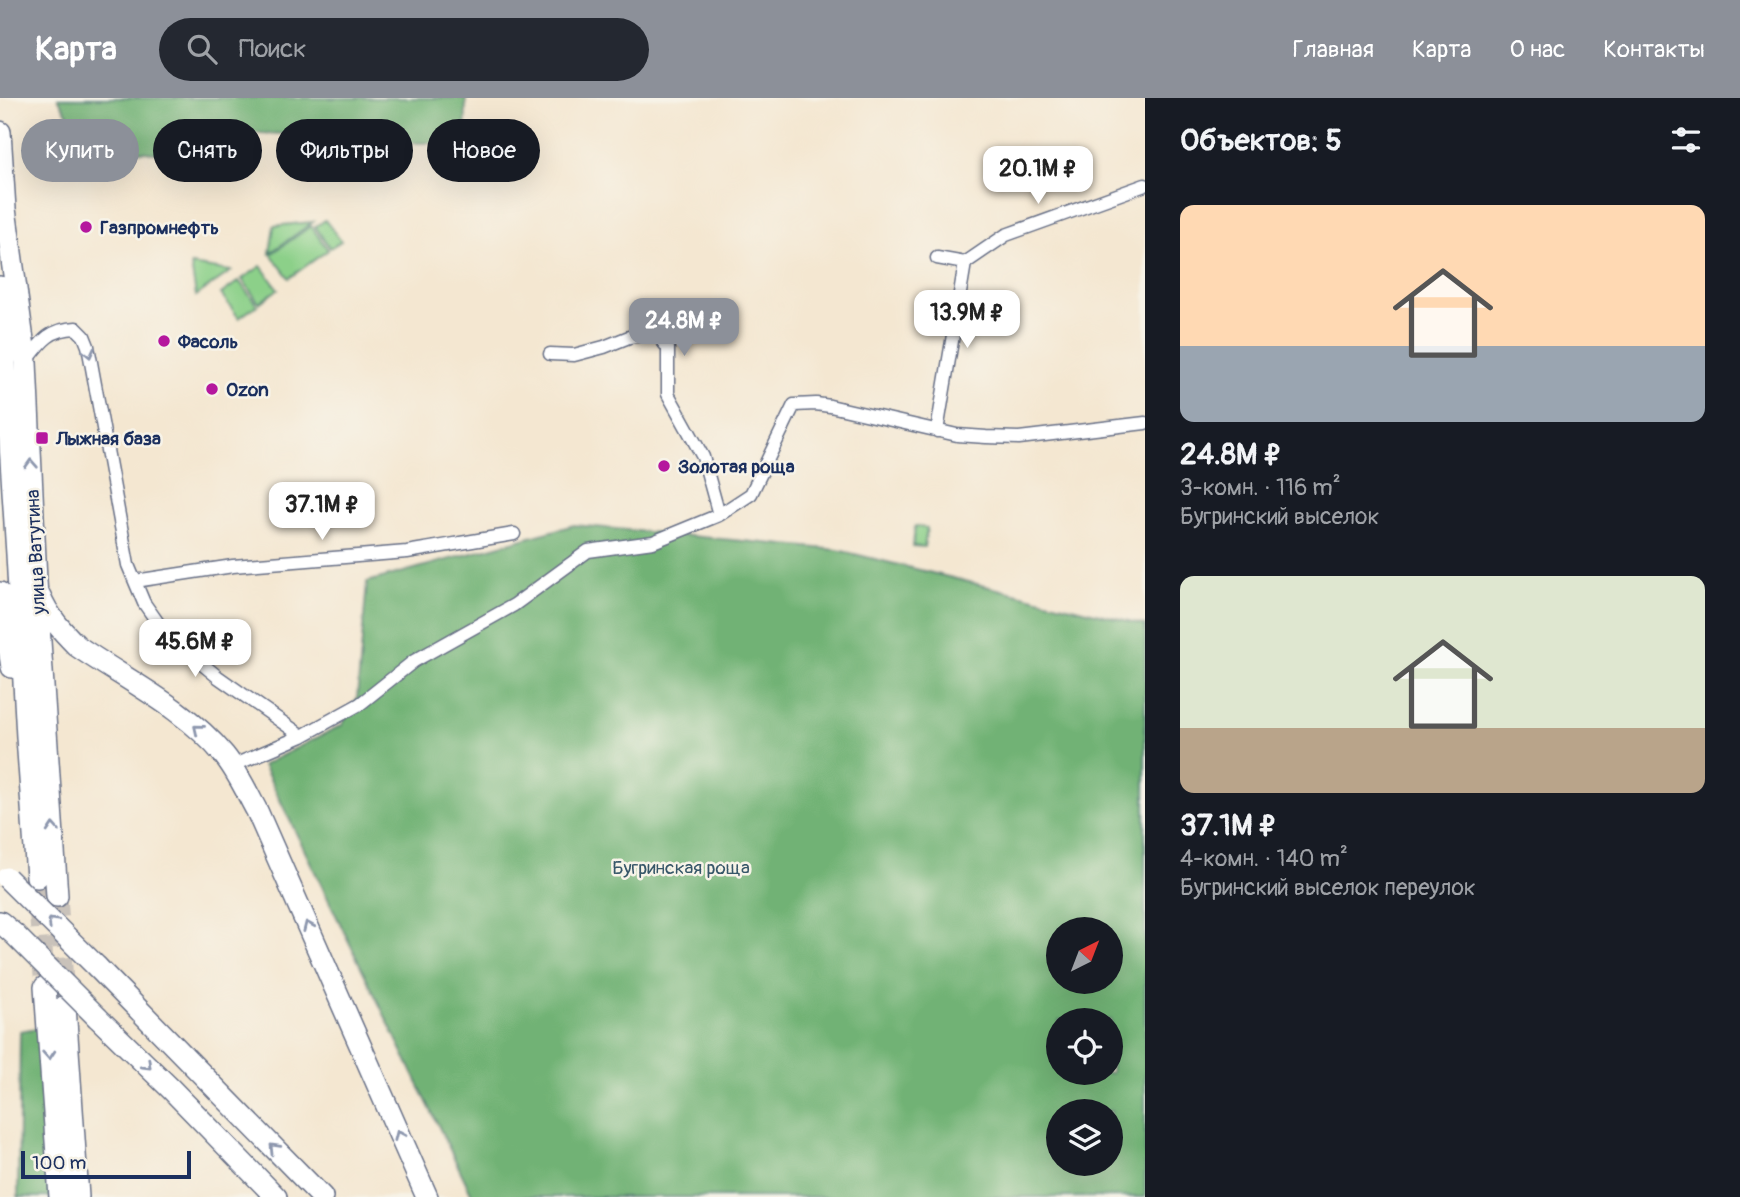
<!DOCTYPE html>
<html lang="ru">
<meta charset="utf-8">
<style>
body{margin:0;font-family:Pangolin,sans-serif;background:#242831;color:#f1f3f6;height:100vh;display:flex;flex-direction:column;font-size:26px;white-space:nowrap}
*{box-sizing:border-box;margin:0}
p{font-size:23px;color:#9ea1a6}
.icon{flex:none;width:38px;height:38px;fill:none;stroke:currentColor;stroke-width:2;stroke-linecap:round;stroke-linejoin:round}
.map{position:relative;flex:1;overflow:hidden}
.drawer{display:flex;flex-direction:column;background:#171b24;width:595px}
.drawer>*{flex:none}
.top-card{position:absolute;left:21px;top:21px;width:665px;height:63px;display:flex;gap:14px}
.needle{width:46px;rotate:42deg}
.tools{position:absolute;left:1046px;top:819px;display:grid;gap:14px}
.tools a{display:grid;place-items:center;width:77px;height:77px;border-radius:50%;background:#171b24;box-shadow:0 7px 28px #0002;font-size:35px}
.scale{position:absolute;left:21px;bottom:18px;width:170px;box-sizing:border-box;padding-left:7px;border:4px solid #1b2f5e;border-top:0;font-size:19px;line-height:24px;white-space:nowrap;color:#1b2f5e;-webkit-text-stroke:5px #f7f3e8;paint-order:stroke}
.price{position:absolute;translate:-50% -60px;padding:0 16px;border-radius:14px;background:#fff;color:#222;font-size:23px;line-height:46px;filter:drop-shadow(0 2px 4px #0008)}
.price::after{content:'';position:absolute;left:50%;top:42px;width:21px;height:16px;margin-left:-10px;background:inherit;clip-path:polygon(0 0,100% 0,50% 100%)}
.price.on{background:#8c9099;color:#fff}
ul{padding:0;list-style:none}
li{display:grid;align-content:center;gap:14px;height:371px;padding:0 35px}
li span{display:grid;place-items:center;height:217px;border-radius:14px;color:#555}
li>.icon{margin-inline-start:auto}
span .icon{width:126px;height:126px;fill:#fffc;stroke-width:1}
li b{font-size:30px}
h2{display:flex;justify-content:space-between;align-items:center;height:84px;padding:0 35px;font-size:30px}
.tag{padding:0 24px;border-radius:32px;background:#171b24;box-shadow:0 7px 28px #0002;font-size:24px;line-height:63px}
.tag.on{background:#8c9099;color:#fff}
header{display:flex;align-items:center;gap:42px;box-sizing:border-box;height:98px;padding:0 35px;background:#8c9099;color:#fff}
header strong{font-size:33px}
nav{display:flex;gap:38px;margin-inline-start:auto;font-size:24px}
.search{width:490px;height:63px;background:#242831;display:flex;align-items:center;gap:18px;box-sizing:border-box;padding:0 24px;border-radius:38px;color:#9ea1a6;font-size:26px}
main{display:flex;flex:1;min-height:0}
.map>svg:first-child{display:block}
</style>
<header>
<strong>Карта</strong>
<div class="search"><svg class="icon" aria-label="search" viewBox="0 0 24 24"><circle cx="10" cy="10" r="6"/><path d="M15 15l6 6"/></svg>Поиск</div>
<nav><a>Главная</a><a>Карта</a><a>О нас</a><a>Контакты</a></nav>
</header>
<main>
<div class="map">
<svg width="1145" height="1099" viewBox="0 0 1145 1099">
<rect width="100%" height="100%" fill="#f7f3e8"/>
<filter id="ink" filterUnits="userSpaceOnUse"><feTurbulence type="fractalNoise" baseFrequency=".0143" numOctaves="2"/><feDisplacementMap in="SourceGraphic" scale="14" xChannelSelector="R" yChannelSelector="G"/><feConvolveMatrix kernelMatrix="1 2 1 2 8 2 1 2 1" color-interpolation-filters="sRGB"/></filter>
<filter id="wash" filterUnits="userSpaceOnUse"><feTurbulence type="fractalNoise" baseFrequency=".00686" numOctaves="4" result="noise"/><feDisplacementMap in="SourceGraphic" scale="28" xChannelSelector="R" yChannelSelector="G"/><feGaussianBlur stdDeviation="1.57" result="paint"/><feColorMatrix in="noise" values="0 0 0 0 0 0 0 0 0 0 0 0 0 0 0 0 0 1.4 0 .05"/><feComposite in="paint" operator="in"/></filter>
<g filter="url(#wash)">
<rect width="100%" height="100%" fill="#f4e7d1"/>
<path fill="#8cd089" stroke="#548074" stroke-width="2" d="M325 122 341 143 330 150 315 129Z
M313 124 270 155 274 128Z
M311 128 328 152 289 180 271 156Z
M191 167 231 173 196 198Z
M261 168 278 191 259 205 242 181Z
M239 183 257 207 239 220 221 196Z
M915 428 927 430 924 449 913 448Z"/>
<path fill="#71b275" stroke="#46706a" stroke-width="2" fill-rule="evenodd" d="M58 0H466L465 45H375L357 38 252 35 208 38 187 52 152 55 110 49 75 29Z
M574 427 838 452 1145 527V1099H473L263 667 342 627 357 600 367 484ZM1059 831H1111V884H1059ZM1059 922H1111V975H1059ZM1059 1013H1111V1066H1059Z
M42 929 52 1099H18L20 933Z"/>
</g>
<g filter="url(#ink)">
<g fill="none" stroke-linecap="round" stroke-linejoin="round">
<path stroke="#c9c2ba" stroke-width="21" stroke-dasharray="21 10" stroke-linecap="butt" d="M37 779 44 878
M57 798 64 898"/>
<g stroke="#676f86" stroke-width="15">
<path id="minor" d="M937 160 965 165 1006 137 1145 87
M550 256 574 257 604 249 629 239 656 235 668 250V296L703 359 719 417
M26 264C41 244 49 231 76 230L84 238 88 248 128 467 144 505 158 525 185 552 218 579 302 638
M937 333 965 165
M135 483 233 468 407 454 514 436
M232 668 302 638 360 606 414 563 514 507 588 453 653 444 719 417 751 396 794 307 816 306 830 308 957 337 986 339 1019 340 1145 325"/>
</g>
<g stroke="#676f86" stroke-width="24">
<path id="primary" d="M0 34 5 111 26 264 36 483 57 798
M0 189 17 456 27 639 37 779
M0 495 12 569
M40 498C48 518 62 533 77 548 126 582 185 610 224 657 238 674 247 695 257 713L427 1099
M0 824 14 836
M97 869 322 1099
M45 889 60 1099
M65 908 78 1099
M98 920 171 991 276 1099"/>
</g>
<use href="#minor" stroke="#fff" stroke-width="12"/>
<use href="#primary" stroke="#fff" stroke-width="21"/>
<g stroke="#676f86" stroke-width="24" stroke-linecap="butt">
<path id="primary-bridge" d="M7 780 97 869
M14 836 98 920"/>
</g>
<use href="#primary-bridge" stroke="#fff" stroke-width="21"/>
</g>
<defs><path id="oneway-chevron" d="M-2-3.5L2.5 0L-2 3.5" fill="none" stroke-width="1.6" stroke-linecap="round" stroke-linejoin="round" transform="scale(1.75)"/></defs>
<g stroke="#8d97ae">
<use href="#oneway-chevron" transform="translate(89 255) rotate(77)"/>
<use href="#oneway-chevron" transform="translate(31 366) rotate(-93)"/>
<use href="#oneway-chevron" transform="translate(198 631) rotate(-141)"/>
<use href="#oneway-chevron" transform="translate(53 730) rotate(-94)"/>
<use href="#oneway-chevron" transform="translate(52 824) rotate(-135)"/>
<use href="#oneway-chevron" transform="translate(308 828) rotate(-114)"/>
<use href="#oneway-chevron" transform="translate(49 957) rotate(86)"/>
<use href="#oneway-chevron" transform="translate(147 967) rotate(44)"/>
<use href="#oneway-chevron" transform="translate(399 1037) rotate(-114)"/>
<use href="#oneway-chevron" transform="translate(274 1050) rotate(-134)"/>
</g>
</g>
<g fill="#b5179e" stroke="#f7f3e8" stroke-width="2.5">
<circle cx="86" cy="129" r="7"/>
<circle cx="164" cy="243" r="7"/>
<circle cx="212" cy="291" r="7"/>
<rect x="35" y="333" width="14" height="14" rx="3.5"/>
<circle cx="664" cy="368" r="7"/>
</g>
<g text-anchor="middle" stroke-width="5" stroke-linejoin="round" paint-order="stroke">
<g font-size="19" font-weight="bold" fill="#1b2f5e" stroke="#f7f3e8" text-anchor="start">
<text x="100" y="136">Газпромнефть</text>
<text x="178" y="250">Фасоль</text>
<text x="226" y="298">Ozon</text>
<text x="56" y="347">Лыжная база</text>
<text x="678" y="375">Золотая роща</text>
</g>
<g font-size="19" fill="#1b2f5e" stroke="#f7f3e8">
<text transform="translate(35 454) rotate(-93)" y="7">улица Ватутина</text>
</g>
<g font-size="19" fill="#375769" stroke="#f7f3e8">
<text x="681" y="776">Бугринская роща</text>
</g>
</g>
</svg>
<div class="tools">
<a><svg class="needle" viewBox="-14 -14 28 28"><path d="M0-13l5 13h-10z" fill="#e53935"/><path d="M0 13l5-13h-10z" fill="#9ea1a6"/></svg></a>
<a><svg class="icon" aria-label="locate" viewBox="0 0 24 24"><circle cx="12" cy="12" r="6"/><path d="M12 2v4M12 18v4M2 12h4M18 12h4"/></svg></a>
<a><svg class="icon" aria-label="layers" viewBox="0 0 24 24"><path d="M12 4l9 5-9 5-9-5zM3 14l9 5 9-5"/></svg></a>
</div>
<div class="scale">100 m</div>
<b class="price" style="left:1038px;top:108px">20.1M ₽</b>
<b class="price" style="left:967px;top:252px">13.9M ₽</b>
<b class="price on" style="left:684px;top:260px">24.8M ₽</b>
<b class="price" style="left:322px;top:444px">37.1M ₽</b>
<b class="price" style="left:195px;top:581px">45.6M ₽</b>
<div class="top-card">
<a class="tag on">Купить</a>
<a class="tag">Снять</a>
<a class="tag">Фильтры</a>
<a class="tag">Новое</a>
</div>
</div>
<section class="drawer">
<h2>Объектов: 5<svg class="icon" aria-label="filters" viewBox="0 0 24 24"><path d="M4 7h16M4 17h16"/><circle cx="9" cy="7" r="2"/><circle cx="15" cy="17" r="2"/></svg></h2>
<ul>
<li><span style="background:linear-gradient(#ffd9b3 65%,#9aa5b1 0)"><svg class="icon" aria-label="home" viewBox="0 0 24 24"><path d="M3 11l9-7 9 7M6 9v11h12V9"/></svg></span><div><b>24.8M ₽</b><p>3-комн. · 116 m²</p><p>Бугринский выселок</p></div></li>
<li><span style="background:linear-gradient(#dfe7d0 70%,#b9a48a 0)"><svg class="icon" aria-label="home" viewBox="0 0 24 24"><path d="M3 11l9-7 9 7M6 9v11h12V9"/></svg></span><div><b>37.1M ₽</b><p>4-комн. · 140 m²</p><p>Бугринский выселок переулок</p></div></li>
</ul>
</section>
</main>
